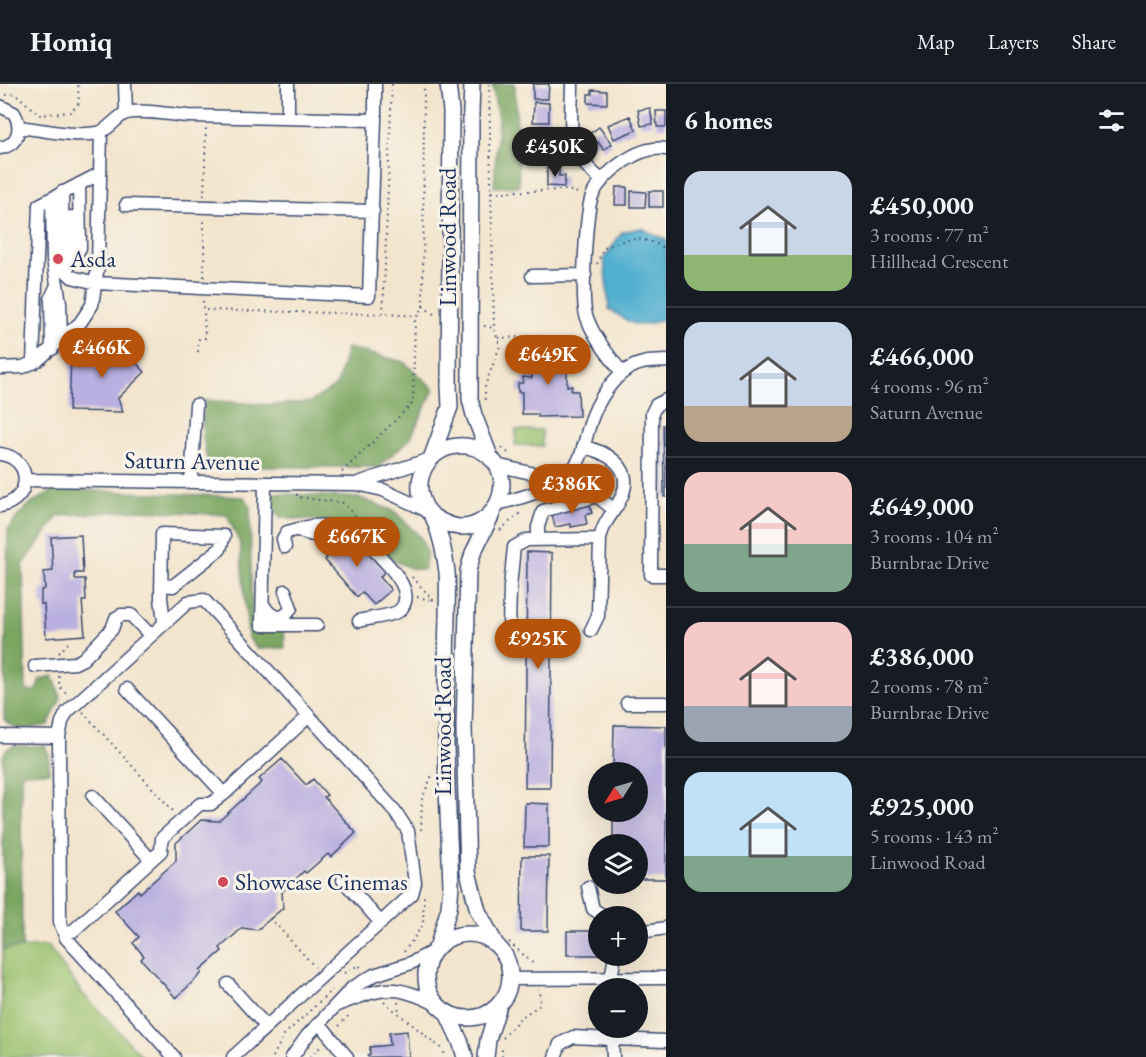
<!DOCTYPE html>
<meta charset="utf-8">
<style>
body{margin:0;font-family:"EB Garamond",serif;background:#242831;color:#f1f3f6;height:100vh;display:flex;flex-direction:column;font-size:22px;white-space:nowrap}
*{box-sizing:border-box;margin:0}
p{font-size:20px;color:#9ea1a6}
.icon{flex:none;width:33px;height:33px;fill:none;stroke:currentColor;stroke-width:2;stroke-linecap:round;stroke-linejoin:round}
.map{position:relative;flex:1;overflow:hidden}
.panel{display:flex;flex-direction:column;background:#171b24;width:480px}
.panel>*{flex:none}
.needle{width:39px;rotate:233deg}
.fabs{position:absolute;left:588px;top:678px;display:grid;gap:12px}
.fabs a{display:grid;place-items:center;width:60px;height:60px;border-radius:50%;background:#171b24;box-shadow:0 6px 24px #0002;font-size:30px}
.price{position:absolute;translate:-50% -51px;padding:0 14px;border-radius:21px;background:#b45309;color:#fff;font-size:20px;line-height:39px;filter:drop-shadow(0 2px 3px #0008)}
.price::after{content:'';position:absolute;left:50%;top:36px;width:18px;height:14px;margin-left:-9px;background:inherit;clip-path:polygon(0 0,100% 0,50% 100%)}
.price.active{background:#222;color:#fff}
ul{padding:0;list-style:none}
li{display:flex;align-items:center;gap:18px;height:150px;padding:0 18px}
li+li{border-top:2px solid #363941}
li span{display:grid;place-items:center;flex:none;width:168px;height:120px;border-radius:18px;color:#555}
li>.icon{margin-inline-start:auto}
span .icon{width:72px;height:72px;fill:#fffc;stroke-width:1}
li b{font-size:26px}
h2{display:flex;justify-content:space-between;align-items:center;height:72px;padding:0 18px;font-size:26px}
header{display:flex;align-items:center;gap:36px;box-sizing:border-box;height:84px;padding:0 30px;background:#171b24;border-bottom:2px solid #363941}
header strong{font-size:28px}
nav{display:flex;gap:33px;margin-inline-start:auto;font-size:21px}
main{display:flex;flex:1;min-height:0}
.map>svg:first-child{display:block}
</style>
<header>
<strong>Homiq</strong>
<nav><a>Map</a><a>Layers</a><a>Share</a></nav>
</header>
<main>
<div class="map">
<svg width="666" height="973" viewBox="0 0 666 973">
<rect width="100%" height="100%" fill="#f7f3e8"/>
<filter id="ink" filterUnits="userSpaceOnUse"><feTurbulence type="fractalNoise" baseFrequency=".0167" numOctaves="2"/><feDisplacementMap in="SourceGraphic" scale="12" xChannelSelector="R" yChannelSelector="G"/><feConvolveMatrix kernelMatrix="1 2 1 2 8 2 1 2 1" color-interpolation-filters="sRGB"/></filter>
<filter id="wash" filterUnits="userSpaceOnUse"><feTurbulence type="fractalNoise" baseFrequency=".008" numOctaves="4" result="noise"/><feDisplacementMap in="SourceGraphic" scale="24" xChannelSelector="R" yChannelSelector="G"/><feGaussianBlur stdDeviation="1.35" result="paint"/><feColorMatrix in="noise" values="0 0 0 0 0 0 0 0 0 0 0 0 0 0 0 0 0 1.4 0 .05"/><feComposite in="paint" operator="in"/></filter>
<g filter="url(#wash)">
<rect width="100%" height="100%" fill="#f3e5cd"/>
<path fill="#99c06c" stroke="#5a7865" stroke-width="1.5" d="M516 346H542V362L515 361Z
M48 862 82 909 143 973H0L3 865Z"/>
<path fill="#7aa660" stroke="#4a6a5f" stroke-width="1.5" d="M492 0H515L519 102 494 103 498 35Z
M347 264 404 278 434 305 410 355 378 383H208L202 345 205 316 271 321 311 318 337 301Z
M58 405 244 413 250 421 252 545H284L285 564 257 565 248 553 240 460 227 431 139 426 58 432 23 481 26 607H36L40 595 53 592 61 614 48 641C32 644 16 650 4 635L8 446C22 424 34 416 58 405Z
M272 409 360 414 394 427 421 454 427 468 424 486 411 484 387 474 344 439 280 434 272 421Z
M13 662H45L49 671V688L21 689 22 863 3 865V672L6 666Z"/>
<path fill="#51afcf" stroke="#366f96" stroke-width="1.5" d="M641 144 666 156V234C636 246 635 242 609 225L604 175 622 148Z"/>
<g id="blocks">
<path fill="#b9afe0" d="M533 0H549L548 15H533Z
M592 6 607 7V20L588 19V10H592Z
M534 18 549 19V38H533Z
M650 24 653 40 641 42 638 26Z
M656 27H666V43H657Z
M630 32 636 46 614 55 608 41Z
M533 42H548L549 61 533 62Z
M599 43 612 60 604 66 598 58 591 63 584 54Z
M536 65 552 66 551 81 535 80Z
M547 84H559V92H565L564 103 547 102Z
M616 103H627V121H615Z
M631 107 646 108 645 123H631Z
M649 107H663V123H649Z
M111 253 145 288 118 314 123 328 69 327 71 273 84 278Z
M567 268V302H572L571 307H578L579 332 538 333V330H522V308H518V299H523V293L532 294V288H523V269Z
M663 341H666V413H664Z
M589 418 592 429 585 431 587 440 571 443V440L555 443 551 426Z
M81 451 83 489H75V495H85L86 517H82L85 551 46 554 44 520H41V506L45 505 44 488 53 487 51 453Z
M358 452 379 475 376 478 385 487 380 493 391 506 374 521 362 508 357 513 325 476 327 474 321 466 332 456 338 462 347 454 351 458Z
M527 468 552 469 550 704H525Z
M614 641 666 642V795H638V760H613V728H638V688H613Z
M282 675 306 701 313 695 327 711 324 713 356 749 331 773 328 770 306 789 304 787 282 808 283 824 257 846 242 844 220 864 222 867 200 886 202 889 176 914 141 875 144 872 133 859 139 853 115 827 138 806 140 809 176 777V759L201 736 219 737 262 698 259 695Z
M525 719 549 720V763H524Z
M522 772H549L548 847H521Z
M567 847H598V871H567Z
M407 947 409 973H368L367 971 370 970V963L390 961 389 949Z"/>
</g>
</g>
<g filter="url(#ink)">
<use href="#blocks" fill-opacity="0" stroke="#3b4a6f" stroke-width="1.5"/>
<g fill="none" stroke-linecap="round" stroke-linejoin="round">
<g stroke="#3b4a6f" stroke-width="15">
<path id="minor" d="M125 0 126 29
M288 0V34
M572 0C572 21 568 49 577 68 582 80 593 88 602 97
M0 22 14 29C23 44 18 61 0 64
M375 36V0
M19 43C45 46 72 53 98 49 107 47 115 35 124 30 137 24 172 31 188 32L375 36 369 212 96 199 72 193 53 175
M62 108 63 185
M52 114 53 175 60 219 61 257
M126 121 373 127
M71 133V172
M66 187 80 164 79 100
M532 192 585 191
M52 265 51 214 56 203
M33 279 39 121 99 90
M0 284 23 283 38 276 80 239 92 221 98 182 101 48
M622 289C609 271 593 253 586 231 581 214 586 128 592 112 603 88 639 61 666 65
M666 316 656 321 652 329 651 491H666
M0 370C33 374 33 416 0 422
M496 381 535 390H567
M25 396 357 400 383 406 428 427
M191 398 196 321
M358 399 430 375
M265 400 262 541H317
M497 420C525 413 556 405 575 382 583 373 585 355 589 343 596 318 615 285 643 279 650 277 659 278 666 277
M298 446C314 454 322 452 338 445
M538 456V443L543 427 597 412 613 425
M285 463 283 455 287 448C304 444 314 439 333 443 341 445 356 449 363 454 369 459 374 466 379 471 390 483 418 510 399 527 392 532 369 534 359 537
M161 501 173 502 220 465 224 452 162 450 161 514 164 538
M263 520C270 533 283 539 291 524L285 507
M509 545 510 503 514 463 527 456 600 455C604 434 617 427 623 409 633 382 605 367 583 363
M591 546 598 532 600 455
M35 582 75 579 83 575 112 545 116 534 121 531H131L150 551
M127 605 224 710
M627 619H666
M0 652 59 653
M93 712 151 776
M343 796 381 839
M588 803 593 825 604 832
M647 847 666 844
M65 850 73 847 161 767 162 754 200 720H211L224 710 309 632
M611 894 615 872
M510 895 666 894
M228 900 266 942
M337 921C382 905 390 897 436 920
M319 939 347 973
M174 973 66 854 60 838 59 653 62 638 67 628 188 518 204 516 395 727 408 747 415 799 412 810 233 973
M292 973 307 952 352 904 374 891 411 879 434 867
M555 973 560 960 573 953 612 955
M613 973 612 955 666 957"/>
</g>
<g stroke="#3b4a6f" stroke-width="18">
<path id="major" d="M448 0 451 27
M471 28 472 0
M470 289V315L474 331 491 375
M432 372 450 323 449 301
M492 430 473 469 468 487 464 644 468 788 478 827 495 859
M434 433C442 438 449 442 459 443 493 445 516 401 492 375 469 351 429 361 421 393 418 404 421 415 426 424 429 428 433 431 434 435 440 450 445 471 447 488 448 503 447 518 447 533 446 565 446 597 446 629 445 686 449 744 451 801L449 824 438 861
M426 892a42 42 0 1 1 84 0a42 42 0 1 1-84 0Z
M447 929 460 957 465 973
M486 973 488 956 499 921"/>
</g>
<path stroke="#3b4a6f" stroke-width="2" stroke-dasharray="1.5 4.5" stroke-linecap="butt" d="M392 0 383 230 417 232
M489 0 494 244
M6 11 15 9 39 31 71 28 79 19 78 0
M492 108 568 106 581 110
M204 112 206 43
M597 180 603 165C628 153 642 151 666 165
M204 193V136
M203 217V226L383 230
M423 222 435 231
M484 242 494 244 500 262 485 302V317
M498 254 544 252 546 262 586 260
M198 268 199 255 205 254 204 226
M502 364 511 371
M342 388 413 319 415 236 423 222 424 0
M297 410V413L343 419 363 440
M500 446 519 430V427
M412 493 434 517
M417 513 432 516
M59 569 71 556
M59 592V602L67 610
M83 628 174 728
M421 746 422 715 432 691
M270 834 315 883
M509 858 536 882
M404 868 423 841 424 811
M344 889 359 881 361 884
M384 918 441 964 446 973
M398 918 399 930
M339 942 351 929
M503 954 520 934 540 921 539 905
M273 973 284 951 332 906
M310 973 321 962
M502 973V963"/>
<use href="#minor" stroke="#fff" stroke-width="12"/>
<use href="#major" stroke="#fff" stroke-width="15"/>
<g stroke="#3b4a6f" stroke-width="18" stroke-linecap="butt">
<path id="major-bridge" d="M470 289 471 28
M449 301 451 27"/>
</g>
<use href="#major-bridge" stroke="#fff" stroke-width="15"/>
</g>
</g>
<g fill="#d1495b" stroke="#f7f3e8" stroke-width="2">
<circle cx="58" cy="175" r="6"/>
<circle cx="223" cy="798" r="6"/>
</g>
<g text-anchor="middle" stroke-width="6" stroke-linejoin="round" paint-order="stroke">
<g font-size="24" fill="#1b2f5e" stroke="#f7f3e8">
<text transform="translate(448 153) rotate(-90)" y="8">Linwood Road</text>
<text transform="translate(192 377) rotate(1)" y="8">Saturn Avenue</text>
<text transform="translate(443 642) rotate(-90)" y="8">Linwood Road</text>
</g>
<g font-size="24" fill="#1b2f5e" stroke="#f7f3e8" text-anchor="start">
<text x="70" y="183">Asda</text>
<text x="235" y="806">Showcase Cinemas</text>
</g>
</g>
</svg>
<div class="fabs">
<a><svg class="needle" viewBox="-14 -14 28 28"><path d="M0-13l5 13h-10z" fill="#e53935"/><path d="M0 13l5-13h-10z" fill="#9ea1a6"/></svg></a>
<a><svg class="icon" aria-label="layers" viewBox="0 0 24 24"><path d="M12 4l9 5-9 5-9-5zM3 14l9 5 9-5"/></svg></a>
<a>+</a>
<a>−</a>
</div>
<b class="price active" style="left:555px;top:94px">£450K</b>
<b class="price" style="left:102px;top:295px">£466K</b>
<b class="price" style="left:548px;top:302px">£649K</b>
<b class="price" style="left:572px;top:431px">£386K</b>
<b class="price" style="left:357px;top:484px">£667K</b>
<b class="price" style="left:538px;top:586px">£925K</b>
</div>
<section class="panel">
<h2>6 homes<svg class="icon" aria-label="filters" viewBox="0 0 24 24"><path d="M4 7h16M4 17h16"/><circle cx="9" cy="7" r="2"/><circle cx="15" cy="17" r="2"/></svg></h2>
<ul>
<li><span style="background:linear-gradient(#c9d6e8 70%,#8fb573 0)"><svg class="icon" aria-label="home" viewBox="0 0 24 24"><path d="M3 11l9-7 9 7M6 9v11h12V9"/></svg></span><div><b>£450,000</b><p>3 rooms · 77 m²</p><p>Hillhead Crescent</p></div></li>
<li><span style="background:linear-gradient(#c9d6e8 70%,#b9a48a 0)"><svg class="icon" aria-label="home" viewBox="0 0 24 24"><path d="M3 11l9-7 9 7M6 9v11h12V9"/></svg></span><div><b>£466,000</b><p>4 rooms · 96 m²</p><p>Saturn Avenue</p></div></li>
<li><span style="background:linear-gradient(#f6c9c9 60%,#7fa58c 0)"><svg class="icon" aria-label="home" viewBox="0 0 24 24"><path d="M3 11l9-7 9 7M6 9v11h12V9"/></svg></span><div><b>£649,000</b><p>3 rooms · 104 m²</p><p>Burnbrae Drive</p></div></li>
<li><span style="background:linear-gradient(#f6c9c9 70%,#9aa5b1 0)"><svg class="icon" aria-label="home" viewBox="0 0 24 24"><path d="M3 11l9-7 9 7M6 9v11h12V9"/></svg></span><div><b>£386,000</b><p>2 rooms · 78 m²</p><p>Burnbrae Drive</p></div></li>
<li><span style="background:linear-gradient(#bfe0f5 70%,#7fa58c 0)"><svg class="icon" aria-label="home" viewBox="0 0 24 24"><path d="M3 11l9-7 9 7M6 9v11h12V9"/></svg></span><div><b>£925,000</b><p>5 rooms · 143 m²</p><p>Linwood Road</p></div></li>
</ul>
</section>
</main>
